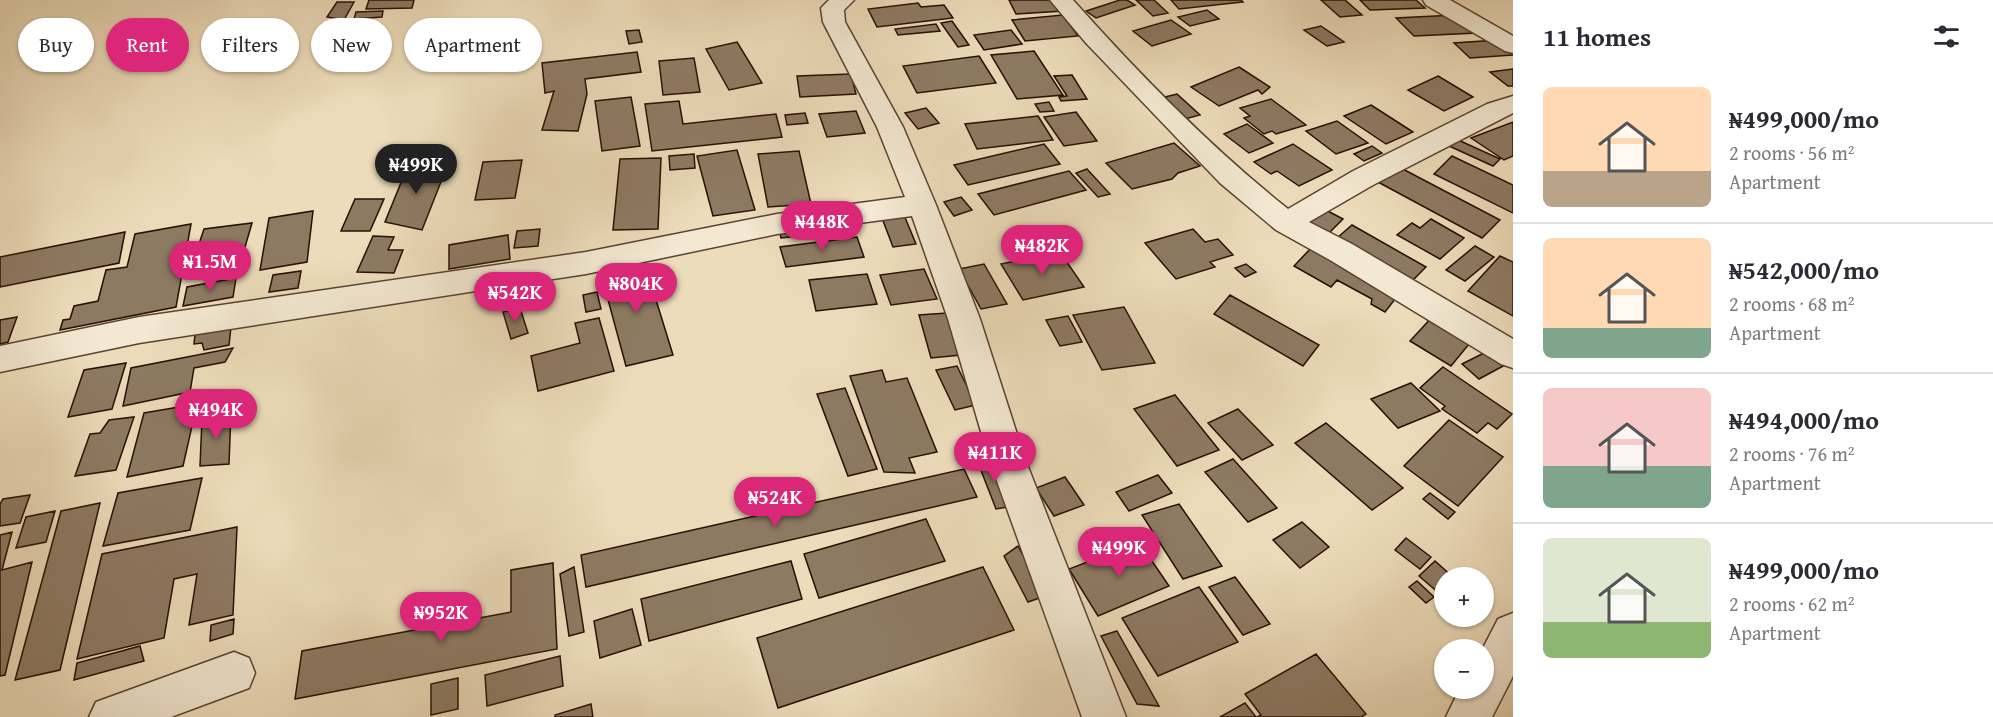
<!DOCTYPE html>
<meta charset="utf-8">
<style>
body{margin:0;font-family:"Gentium Book Plus",serif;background:#f7f7f7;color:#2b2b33;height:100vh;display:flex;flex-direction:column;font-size:22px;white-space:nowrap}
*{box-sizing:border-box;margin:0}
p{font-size:20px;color:#7c7c81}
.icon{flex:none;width:33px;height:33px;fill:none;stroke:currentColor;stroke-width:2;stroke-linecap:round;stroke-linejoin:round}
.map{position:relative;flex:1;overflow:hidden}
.panel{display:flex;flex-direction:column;background:#fff;width:480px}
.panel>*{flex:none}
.hud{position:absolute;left:18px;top:18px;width:570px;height:54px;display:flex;gap:12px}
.tools{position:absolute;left:1434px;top:567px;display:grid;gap:12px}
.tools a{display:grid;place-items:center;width:60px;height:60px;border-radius:50%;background:#fff;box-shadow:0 2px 4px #0004;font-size:30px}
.price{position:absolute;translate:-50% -51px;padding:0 14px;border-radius:21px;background:#db2777;color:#fff;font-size:20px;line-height:39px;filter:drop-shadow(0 2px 3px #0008)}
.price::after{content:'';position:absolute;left:50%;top:36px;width:18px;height:14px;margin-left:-9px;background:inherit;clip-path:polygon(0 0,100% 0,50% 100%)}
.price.selected{background:#222;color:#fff}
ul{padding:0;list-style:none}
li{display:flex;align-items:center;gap:18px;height:150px;padding:0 30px}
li+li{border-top:2px solid #e1e1e2}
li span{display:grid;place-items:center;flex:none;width:168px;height:120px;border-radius:9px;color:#555}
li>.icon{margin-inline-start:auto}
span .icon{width:72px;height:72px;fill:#fffc;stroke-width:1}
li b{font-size:26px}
h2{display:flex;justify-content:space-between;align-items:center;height:72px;padding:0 30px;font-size:26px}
.tag{padding:0 21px;border-radius:27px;background:#fff;box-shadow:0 2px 4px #0004;font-size:21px;line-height:54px}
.tag.selected{background:#db2777;color:#fff}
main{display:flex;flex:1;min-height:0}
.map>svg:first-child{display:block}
</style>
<main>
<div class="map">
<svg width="1513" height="717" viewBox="0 0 1513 717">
<rect width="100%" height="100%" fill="#eddcba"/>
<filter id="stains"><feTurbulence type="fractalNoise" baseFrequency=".00333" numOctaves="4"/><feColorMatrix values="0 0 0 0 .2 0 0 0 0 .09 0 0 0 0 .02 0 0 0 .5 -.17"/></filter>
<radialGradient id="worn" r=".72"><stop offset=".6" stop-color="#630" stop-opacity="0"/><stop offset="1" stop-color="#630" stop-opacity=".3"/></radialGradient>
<path fill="#8e7a63" stroke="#280f04" stroke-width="1.5" d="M369 0H414L412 8 366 9Z
M1009 0H1057L1063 11 1016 14Z
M1120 0H1127L1135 5 1096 18 1086 11Z
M1136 0H1154L1168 13 1153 16Z
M1171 0H1241L1243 2 1179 9Z
M1321 0H1345L1362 15 1340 17Z
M1360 0H1416L1425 8 1370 10Z
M337 2H354L344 20 327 17Z
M918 3 921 7 944 5 953 18 877 27 868 9Z
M1207 10 1219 19 1190 26 1178 17Z
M383 11 382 17 354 19 356 12Z
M1063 15 1078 36 1025 41 1012 20Z
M1456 15 1476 33 1414 36 1396 18Z
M1171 20 1191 34 1152 46 1133 31Z
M952 21 969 45 958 47 941 23Z
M936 24 940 31 898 35 895 29Z
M1321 26 1344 42 1327 46 1304 30Z
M639 30 642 42 629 44 626 31Z
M1011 30 1022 44 984 50 974 35Z
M1498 40 1513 55 1470 58 1454 43Z
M737 42 762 83 729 90 706 49Z
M1034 51 1063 95 1017 99 991 55Z
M637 52 641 72 585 79 587 94 578 131 542 130 554 91 545 93 542 63Z
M979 56 996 83 917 93 903 66Z
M694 58 700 92 663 95 659 61Z
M1239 67 1270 87 1262 94 1258 90 1219 106 1191 87Z
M1513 69V86H1508L1490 72Z
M851 74 856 94 800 97 797 76Z
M1072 75 1087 99 1061 101 1059 97 1067 96 1054 76Z
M1438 76 1473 97 1444 111 1408 90Z
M1177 94 1200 115 1185 119 1161 98Z
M631 97 640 146 602 151 595 101Z
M1271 99 1306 125 1276 134 1272 131 1264 134 1244 118 1250 116 1240 108Z
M679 101 683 124 776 114 782 137 652 151 645 104Z
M1049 102 1054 111 1040 112 1035 104Z
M1371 105 1413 132 1386 144 1344 116Z
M926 108 939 123 918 129 905 113Z
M856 111 865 133 827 137 819 114Z
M1076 112 1097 141 1064 146 1044 117Z
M805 113 808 123 787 125 785 115Z
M1038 116 1053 140 977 149 965 124Z
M1337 121 1368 143 1336 154 1306 131Z
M1513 122V156L1504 160 1471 138Z
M1247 124 1273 143 1249 153 1224 134Z
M1456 139 1500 159 1493 166 1449 146Z
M1174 143 1200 166 1178 173 1172 179 1132 189 1106 163Z
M1044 144 1060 164 968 185 954 165Z
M1293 144 1332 170 1299 186 1277 171 1271 174 1254 162Z
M1372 146 1382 153 1364 161 1354 154Z
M737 150 755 210 713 216 697 156Z
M799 151 811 204 768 207 758 154Z
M694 154 695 168 670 170 669 156Z
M1452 156 1513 185V213L1434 174Z
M661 158 658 229 613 230 620 159Z
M522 160 515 198 475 200 483 162Z
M409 163 448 164 422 230 385 222Z
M1397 166 1500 220 1482 238 1378 182Z
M1087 169 1110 194 1098 197 1076 173Z
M1069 171 1086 190 994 215 978 194Z
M961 197 972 210 954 216 944 202Z
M355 199H384L370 231H341Z
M1320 207 1343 219 1327 235 1304 223Z
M313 211 307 262 260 270 269 218Z
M904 215 916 244 893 247 882 218Z
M1431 219 1464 238 1440 259 1397 235 1412 223 1420 228Z
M252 223 238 271 188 277 204 229Z
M833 223 835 232 781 238 779 229Z
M191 224 176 307 60 330 63 320 70 319 74 306 98 301 106 270 127 267 135 234Z
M1352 225 1426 267 1412 281 1337 238Z
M540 229 538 246 514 248 517 231Z
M1193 229 1205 242 1218 239 1233 255 1210 262 1215 267 1176 279 1145 243Z
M125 232 119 263 0 287V257Z
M508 235 510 259 449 269V245Z
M373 236 394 237 388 250H403L394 273 357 272Z
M857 237 864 257 786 267 780 247Z
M1475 246 1494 257 1465 281 1446 270Z
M1312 247 1399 294 1385 312 1371 304 1372 299 1337 280 1331 287 1294 266Z
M1060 252 1084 287 1023 300 1001 264Z
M1500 256 1513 262V316L1468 291Z
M644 261 673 355 626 366 600 270Z
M984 264 1007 304 981 309 959 269Z
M1246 264 1256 272 1245 277 1235 268Z
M924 269 937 299 891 305 880 275Z
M301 271 298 288 269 292 273 275Z
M867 274 877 304 816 311 809 280Z
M236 278 233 297 183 306 187 287Z
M597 292 601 309 586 312 583 295Z
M1230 295 1237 299 1319 345 1303 366 1214 314Z
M1124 307 1155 363 1102 370 1073 315Z
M520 308 528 333 511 339 503 312Z
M947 313 961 355 931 358 919 315Z
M1434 315 1474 338 1451 366 1410 341Z
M1068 316 1082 342 1060 346 1046 320Z
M17 317 8 342 0 344V320Z
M232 318 229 345 204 350 202 343 194 344 196 326Z
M599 318 614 371 538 391 531 356 580 343 575 323Z
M233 348 225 362 194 368 190 392 123 406 131 368Z
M1488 351 1505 365 1479 379 1462 364Z
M126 363 112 409 68 417 84 370Z
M957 366 976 405 955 410 936 370Z
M1443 367 1512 414 1497 429 1488 423 1477 433 1442 409 1445 406 1420 388Z
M882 370 886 382 907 378 937 452 909 458 915 473 884 472 850 376Z
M1411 383 1440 411 1398 428 1371 399Z
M845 388 877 469 848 476 817 394Z
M1175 395 1219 450 1177 466 1134 409Z
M197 404 183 466 127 477 144 413Z
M1238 409 1273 445 1242 460 1208 423Z
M231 412 229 464 200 466 202 419Z
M134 417 116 470 75 476 90 434 100 433 109 420Z
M1449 420 1503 457 1458 506 1404 466Z
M1326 423 1403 488 1372 510 1295 443Z
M994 457 1014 506 996 509 977 460Z
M1233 459 1277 508 1248 522 1205 472Z
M964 469 977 497 586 587 581 555Z
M1158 475 1172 493 1129 511 1116 492Z
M1065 477 1084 505 1054 516 1036 488Z
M202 478 190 530 103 546 118 493Z
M1430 493 1455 512 1448 519 1423 499Z
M30 495 20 523 0 526V504L3 499Z
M100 503 60 670 15 680 61 511Z
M1179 504 1222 566 1183 579 1142 515Z
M55 511 46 542 16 548 26 517Z
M926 519 945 561 819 598 804 554Z
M1302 522 1329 547 1300 568 1273 540Z
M237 527 233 615 189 625 197 574 174 579 164 638 77 659 102 554Z
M12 532 2 570 32 562 5 675 0 676V535Z
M1406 538 1431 557 1420 569 1395 550Z
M1139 542 1169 586 1098 616 1069 569Z
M1018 546 1045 596 1028 602 1004 556Z
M791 561 802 599 649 641 641 599Z
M1435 561 1454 578H1444V590L1440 594 1419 576Z
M553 563 557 649 295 699 302 651 511 612V570Z
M574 567 584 632 569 636 560 574Z
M983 567 1014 630 778 708 757 638Z
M1235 577 1270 624 1243 635 1209 587Z
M1417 581 1434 597 1426 603 1409 587Z
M1199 587 1238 642 1158 676 1122 618Z
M632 609 641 645 600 658 594 621Z
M234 619 233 634 210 641 211 625Z
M1117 631 1159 706 1137 704 1101 636Z
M140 646 144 661 74 680 77 663Z
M1316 654 1366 714 1361 717H1257L1261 715 1245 694Z
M560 656 563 686 487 706 485 675Z
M458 678V709L431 715V684Z
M1245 703 1256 717H1220Z
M591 704 593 717H555V715Z"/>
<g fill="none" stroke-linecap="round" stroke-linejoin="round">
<g stroke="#594232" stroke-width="3">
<path id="minor" d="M829 0H854L844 10 845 22 903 127 936 205 980 319 1025 459 1126 717H1082L989 459 948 319 912 216 777 234 586 274 139 343 0 372V346L139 317 586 252 777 214 905 197 877 127 823 22 821 8Z
M1050 0H1073C1139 74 1210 147 1288 209L1353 171 1487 104 1513 96V113L1373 185 1309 222 1352 244 1513 339V368L1501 364 1330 260 1276 230 1220 183 1086 43Z
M1423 0H1450L1513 36V53L1505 51 1426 5Z
M1513 613V676L1492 717H1446L1460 688H1484V650H1482L1498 619Z
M234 652 249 658 255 673 249 688 171 717H89L96 702Z"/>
</g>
<use href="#minor" fill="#f3e8d2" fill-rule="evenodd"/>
</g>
<rect width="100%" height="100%" filter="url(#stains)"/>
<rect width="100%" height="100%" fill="url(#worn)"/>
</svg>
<div class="tools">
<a>+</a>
<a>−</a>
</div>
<b class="price selected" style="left:416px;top:195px">₦499K</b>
<b class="price" style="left:822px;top:252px">₦448K</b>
<b class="price" style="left:1042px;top:276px">₦482K</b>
<b class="price" style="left:210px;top:292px">₦1.5M</b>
<b class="price" style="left:636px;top:314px">₦804K</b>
<b class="price" style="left:515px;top:323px">₦542K</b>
<b class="price" style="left:216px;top:440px">₦494K</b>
<b class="price" style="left:995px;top:483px">₦411K</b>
<b class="price" style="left:775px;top:528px">₦524K</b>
<b class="price" style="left:1119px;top:578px">₦499K</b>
<b class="price" style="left:441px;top:643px">₦952K</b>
<div class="hud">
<a class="tag">Buy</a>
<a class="tag selected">Rent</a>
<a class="tag">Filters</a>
<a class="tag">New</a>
<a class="tag">Apartment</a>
</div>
</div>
<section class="panel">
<h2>11 homes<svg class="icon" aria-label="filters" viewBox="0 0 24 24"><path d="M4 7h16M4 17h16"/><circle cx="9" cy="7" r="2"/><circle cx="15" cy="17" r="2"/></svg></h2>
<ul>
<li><span style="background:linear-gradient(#ffd9b3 70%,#b9a48a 0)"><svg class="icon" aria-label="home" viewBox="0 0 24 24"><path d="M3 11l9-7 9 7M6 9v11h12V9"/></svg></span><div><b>₦499,000/mo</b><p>2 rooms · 56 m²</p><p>Apartment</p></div></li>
<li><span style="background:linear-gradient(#ffd9b3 75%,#7fa58c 0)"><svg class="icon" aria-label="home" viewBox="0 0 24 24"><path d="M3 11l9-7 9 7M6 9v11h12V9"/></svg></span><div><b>₦542,000/mo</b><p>2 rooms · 68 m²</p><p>Apartment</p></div></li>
<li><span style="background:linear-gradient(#f6c9c9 65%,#7fa58c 0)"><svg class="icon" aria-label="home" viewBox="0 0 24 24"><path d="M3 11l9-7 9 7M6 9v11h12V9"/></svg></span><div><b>₦494,000/mo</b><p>2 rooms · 76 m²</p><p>Apartment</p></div></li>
<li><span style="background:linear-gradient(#dfe7d0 70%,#8fb573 0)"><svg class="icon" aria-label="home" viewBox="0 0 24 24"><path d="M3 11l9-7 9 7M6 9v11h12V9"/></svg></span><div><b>₦499,000/mo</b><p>2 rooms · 62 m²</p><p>Apartment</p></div></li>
</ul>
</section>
</main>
